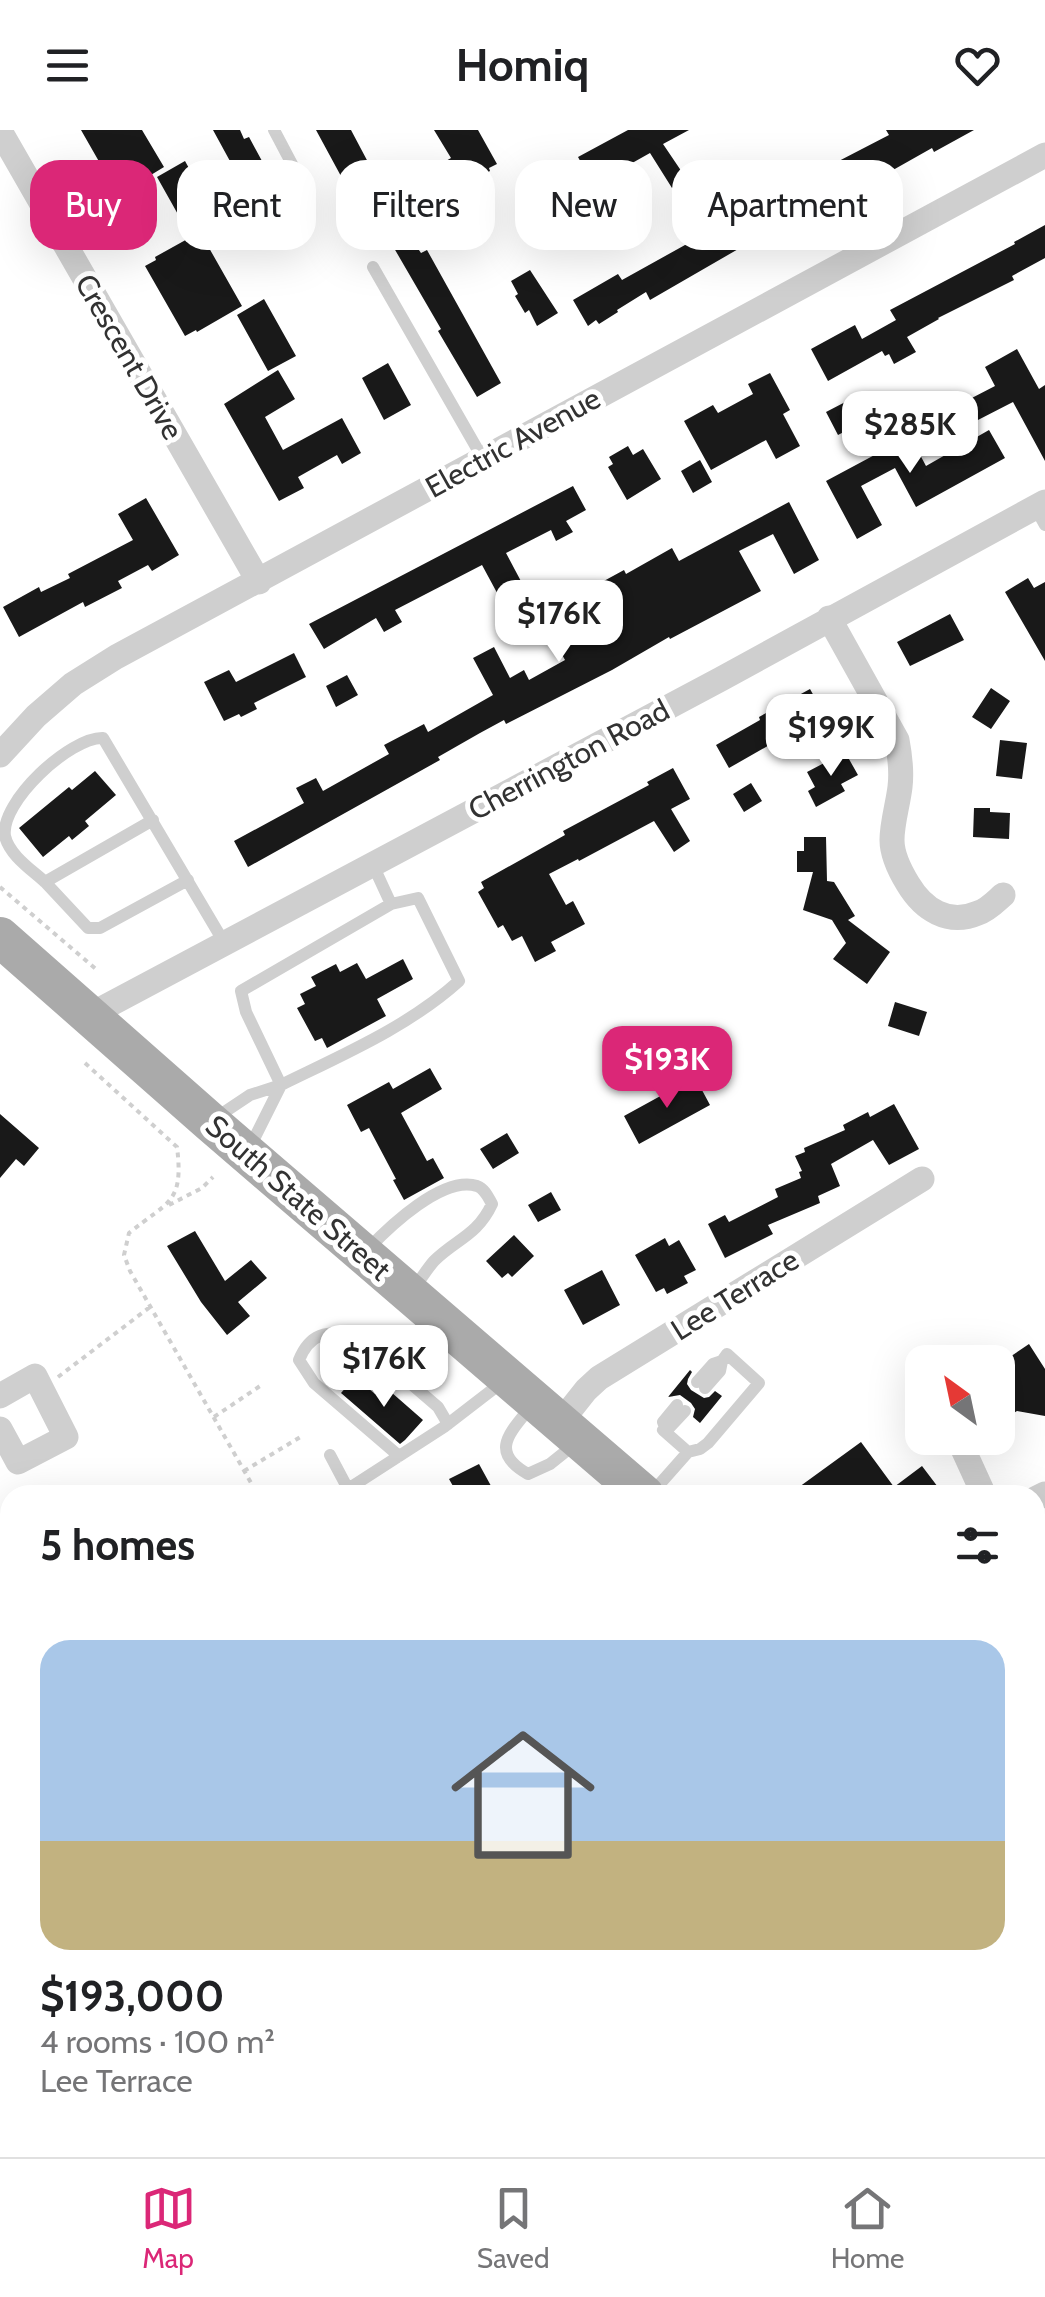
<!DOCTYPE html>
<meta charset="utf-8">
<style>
body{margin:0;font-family:Cabin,sans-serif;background:#f2f2f2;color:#202124;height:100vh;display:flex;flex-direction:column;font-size:38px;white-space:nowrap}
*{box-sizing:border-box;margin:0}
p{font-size:32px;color:#757577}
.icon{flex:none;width:55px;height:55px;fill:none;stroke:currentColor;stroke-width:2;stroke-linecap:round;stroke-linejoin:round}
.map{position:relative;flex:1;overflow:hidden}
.sheet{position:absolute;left:0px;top:1355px;width:1045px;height:672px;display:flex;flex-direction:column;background:#fff;border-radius:30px 30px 0 0;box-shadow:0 10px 40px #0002}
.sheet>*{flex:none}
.banner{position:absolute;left:30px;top:30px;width:985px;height:90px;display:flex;gap:20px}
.needle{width:65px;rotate:327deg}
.controls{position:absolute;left:905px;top:1215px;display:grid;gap:20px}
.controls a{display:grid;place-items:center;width:110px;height:110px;border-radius:20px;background:#fff;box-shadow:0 10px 40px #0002;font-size:50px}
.price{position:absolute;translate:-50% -85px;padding:0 22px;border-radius:20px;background:#fff;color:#222;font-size:32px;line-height:65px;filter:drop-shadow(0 2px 5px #0008)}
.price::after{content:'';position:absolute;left:50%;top:60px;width:30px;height:22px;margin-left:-15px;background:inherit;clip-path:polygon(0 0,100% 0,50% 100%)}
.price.active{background:#db2777;color:#fff}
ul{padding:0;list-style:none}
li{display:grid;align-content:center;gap:20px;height:530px;padding:0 40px}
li+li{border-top:2px solid #e0e0e0}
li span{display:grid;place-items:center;height:310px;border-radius:30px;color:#555}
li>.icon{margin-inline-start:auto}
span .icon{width:180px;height:180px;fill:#fffc;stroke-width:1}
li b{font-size:42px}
h2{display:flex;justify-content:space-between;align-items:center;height:120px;padding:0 40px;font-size:42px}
.tag{padding:0 35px;border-radius:30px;background:#fff;box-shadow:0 10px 40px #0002;font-size:35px;line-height:90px}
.tag.active{background:#db2777;color:#fff}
header{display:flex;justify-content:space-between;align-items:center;height:130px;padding:0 40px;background:#fff;font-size:45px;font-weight:700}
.dock{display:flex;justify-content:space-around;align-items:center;height:140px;border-top:2px solid #e0e0e0;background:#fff;font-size:28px;color:#757577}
.dock a{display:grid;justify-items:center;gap:5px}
.dock .active{color:#db2777}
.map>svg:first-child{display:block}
</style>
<header><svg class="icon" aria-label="menu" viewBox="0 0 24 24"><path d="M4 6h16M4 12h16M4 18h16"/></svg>Homiq<svg class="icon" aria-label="heart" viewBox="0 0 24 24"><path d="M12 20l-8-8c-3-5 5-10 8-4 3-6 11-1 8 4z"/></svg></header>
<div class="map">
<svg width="1045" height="2027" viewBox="0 0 1045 2027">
<rect width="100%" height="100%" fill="#fff"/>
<path fill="#191919" d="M81 0H142L164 37 118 65 117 62 106 68 90 41 101 35Z
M213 0H240L244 9 249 7 288 79 284 82 287 88 267 99Z
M316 0H351L387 68 400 61 413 89 402 95 421 123 427 120 501 253 477 267 438 201 441 199 387 106 360 118 345 91 364 80 345 46 342 48Z
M434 0H478L497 34 489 38 490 41 455 60 452 54 445 59 437 44 443 41 439 35 451 28Z
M628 0H689L663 14 686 48 672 58 650 23 593 55 578 27Z
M886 0H974L934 22 932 18 870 53 869 50 836 67 835 65 738 116 740 118 650 170 646 162 617 180 618 182 599 194 596 190 588 196 573 170 618 144 622 150 712 100 707 92 723 83 727 91 831 31 833 34 889 5Z
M185 31 217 89 189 104 157 47Z
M540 51 545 60 550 57 551 60 565 53 579 80 531 104 517 78 524 74 518 62Z
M1045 95V128L1012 146 1014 150 938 188 939 189 907 207 916 222 894 234 889 224 885 226 882 221 828 251 811 219 855 195 862 209 896 190 890 180 1015 114 1014 112Z
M200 102 242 176 197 202 196 200 185 206 145 136 156 130 155 127Z
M530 140 558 183 537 196 529 180 525 183 515 166 518 164 511 151Z
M264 169 296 226 268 241 237 185Z
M1017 219 1039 259 1045 255V331L1013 272 976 291 966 271 995 256 985 237Z
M388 233 411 275 384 290 362 248Z
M278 240 295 269 265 287 283 320 342 288 361 323 342 334 337 325 298 347 304 358 279 371 224 274Z
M770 243 790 280 783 284 800 316 776 329 766 310 711 340 684 291 713 275 718 283 753 264 748 254Z
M853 268 865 291 838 305 826 282Z
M989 300 1005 328 916 377 895 338 861 356 882 395 857 409 826 351 910 306 926 336Z
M628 316 633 325 643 319 661 349 627 370 608 337 613 334 609 327Z
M700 330 712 352 693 363 681 341Z
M573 356 586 380 566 391 573 402 556 411 551 400 506 423 532 472 509 485 482 435 395 480 402 492 384 502 376 488 324 519 309 494Z
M146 368 179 425 152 441 148 435 118 451 122 458 85 477 83 472 19 507 3 477 39 457 41 462 70 448 68 444 133 410 118 384Z
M789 372 819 430 794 444 773 404 739 421 761 461 670 509 669 507 612 540 506 594 504 590 480 603 438 627 440 630 248 737 234 711 304 673 296 658 316 648 323 661 389 624 384 615 424 594 428 602 493 565 473 528 494 517 510 548 524 540 529 550 565 530 537 479 557 468 579 507 620 483 602 452 624 440 626 444 672 418 679 431Z
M1028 448 1034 458 1045 452V531L1005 462Z
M950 484 964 510 910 536 897 512Z
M294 523 306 547 254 573 257 579 241 587 239 584 224 591 204 552 229 540 236 552Z
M347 545 358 565 336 577 326 556Z
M991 558 1010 571 991 599 972 587Z
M810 559 824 584 729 638 716 615 760 590 759 587Z
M1000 610 1027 613 1022 649 996 646Z
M845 622 858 645 841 654 845 661 816 677 808 661 815 657 807 642Z
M673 638 690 669 671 679 690 711 674 722 654 691 579 731 578 729 549 744 566 775 573 771 585 794 551 812 556 821 535 832 522 806 512 811 503 795 498 798 478 762 484 758 481 752 565 705 563 701 649 655 647 652Z
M95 641 116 665 85 691 89 696 72 710 69 706 43 727 19 698 69 657 72 660Z
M751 653 762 671 744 682 733 664Z
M974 678H990V682L1010 683 1009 709 973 707Z
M804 707H826L827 751 834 752 855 786 848 790 890 822 867 854 833 829 846 813 832 790 803 780 813 742H797V721H804Z
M403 829 413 849 377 869 386 886 327 918 322 908 315 911 297 878 305 874 300 864 316 856 311 847 336 834 340 842 357 833 366 849Z
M895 872 927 882 919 906 888 896Z
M430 938 442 959 401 983 427 1031 433 1028 444 1048 404 1070 393 1050 396 1049 369 998 361 1002 347 975 389 952 393 959Z
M695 947 710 975 639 1014 624 986Z
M894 974 919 1019 889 1035 873 1010 831 1034 840 1056 818 1066 820 1073 768 1095 773 1104 725 1128 708 1094 725 1085 729 1092 778 1067 775 1059 801 1048 799 1042 802 1041 795 1026 805 1022 804 1018 845 1000 843 995 868 982 870 987Z
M0 984 39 1018 24 1036 16 1029 0 1048Z
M507 1003 519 1023 493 1039 480 1019Z
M551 1062 561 1080 538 1092 528 1075Z
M195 1101 225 1151 251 1130 267 1148 238 1172 250 1186 227 1205 201 1172 167 1116Z
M514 1105 534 1126 512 1147 508 1143 502 1148 486 1131Z
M665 1108 669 1116 679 1110 696 1140 684 1146 688 1153 667 1164 664 1158 656 1162 635 1125Z
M602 1140 620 1175 583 1195 564 1160Z
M1029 1214 1045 1239V1286L1017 1281 1007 1287 998 1273V1235Z
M690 1240 692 1242 688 1249 687 1254 691 1260 704 1268 709 1267 715 1261 722 1266 700 1293 693 1287 695 1279 691 1273 680 1265 668 1267Z
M355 1247 375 1264 383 1255 423 1290 405 1310 400 1314 341 1263Z
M861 1312 894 1357 922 1336 944 1365H788Z
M479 1334 496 1365H458L449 1349Z"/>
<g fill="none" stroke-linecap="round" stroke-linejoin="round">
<path stroke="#cfcfcf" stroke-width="4" stroke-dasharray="5 5" stroke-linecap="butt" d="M0 757 97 840
M85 933 177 1017C184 1074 168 1071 129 1103L124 1125 130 1141 258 1365
M169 1075 202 1058 213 1047
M58 1247 150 1177
M345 1256 365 1234
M214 1287 260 1256
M244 1341 302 1306
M251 2027 269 2018"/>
<path stroke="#cfcfcf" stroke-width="12" d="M274 0 303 55
M373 137 483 329
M1035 377 1045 395
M153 690 45 752 88 798H100L188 750
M373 735 391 774
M45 752C32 740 9 725 5 706 0 672 70 607 103 608L225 814
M418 768 459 851C408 897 342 925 281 955L246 882 241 861 391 774Z
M214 989 250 965 281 955 250 1017
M368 1119C389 1097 443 1045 477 1056 485 1059 488 1067 492 1074 477 1106 456 1109 434 1131 427 1139 421 1149 414 1158
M705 1258 720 1241 722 1231
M533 1274C512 1301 487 1321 528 1344L550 1334 575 1314
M677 1275 663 1292 665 1297 663 1300 688 1322
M665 1297H670L685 1281
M330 1325 348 1359 444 1297 505 1250
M399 1326 314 1253 299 1230C310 1203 325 1202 352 1203L438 1277 448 1294
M650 1365 688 1322 700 1319 708 1313 759 1253 727 1224 722 1231 713 1234 697 1252
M1035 1381 1045 1401
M1035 1503 1039 1495 1045 1492
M1035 1523 1045 1541
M0 1905 10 1889
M1035 1935 1045 1952
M694 2018 700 2027
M921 2018 927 2027"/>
<path stroke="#cfcfcf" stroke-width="25" d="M0 1 259 452
M829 488 897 610C900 626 902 641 900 657 898 674 892 693 892 710 892 726 900 741 908 754 923 779 948 796 978 783 988 780 996 771 1003 765
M0 625 36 586 73 554 116 527 1045 25
M90 885 721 549 1045 372
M0 1266 35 1246 66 1307 18 1332 0 1299
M559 1294 586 1260 599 1248 922 1049
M958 1308 984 1365
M1035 1369 1045 1364
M1035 1432 1045 1426
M0 1637 10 1653
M0 1701 10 1696
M0 1969 10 1961"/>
<path stroke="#aaa" stroke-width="40" d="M0 807 210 992 644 1365
M1035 1680 1045 1688
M1035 1732 1045 1741"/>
</g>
<g text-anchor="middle" stroke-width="10" stroke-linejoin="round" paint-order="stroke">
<g font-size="30" fill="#323232" stroke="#fff">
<text transform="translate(129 227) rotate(60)" y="10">Crescent Drive</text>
<text transform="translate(513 313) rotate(-29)" y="10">Electric Avenue</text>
<text transform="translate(569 630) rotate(-28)" y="10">Cherrington Road</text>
<text transform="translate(298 1068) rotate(41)" y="10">South State Street</text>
<text transform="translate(735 1165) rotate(-32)" y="10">Lee Terrace</text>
</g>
</g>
</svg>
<div class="controls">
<a><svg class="needle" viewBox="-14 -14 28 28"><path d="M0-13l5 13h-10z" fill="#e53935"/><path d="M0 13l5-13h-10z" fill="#757577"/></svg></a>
</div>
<b class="price" style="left:910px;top:346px">$285K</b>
<b class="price" style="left:559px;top:535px">$176K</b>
<b class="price" style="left:831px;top:649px">$199K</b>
<b class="price active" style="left:667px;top:981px">$193K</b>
<b class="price" style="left:384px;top:1280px">$176K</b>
<div class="banner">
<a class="tag active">Buy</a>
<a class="tag">Rent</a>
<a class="tag">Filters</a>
<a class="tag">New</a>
<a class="tag">Apartment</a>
</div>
<section class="sheet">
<h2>5 homes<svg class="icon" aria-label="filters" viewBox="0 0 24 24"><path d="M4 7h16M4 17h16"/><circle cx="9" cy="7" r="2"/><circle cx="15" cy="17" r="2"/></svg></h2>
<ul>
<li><span style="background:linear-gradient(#a9c7e8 65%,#c2b280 0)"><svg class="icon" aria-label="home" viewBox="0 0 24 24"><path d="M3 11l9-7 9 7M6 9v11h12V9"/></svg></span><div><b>$193,000</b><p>4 rooms · 100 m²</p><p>Lee Terrace</p></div></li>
</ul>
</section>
</div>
<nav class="dock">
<a class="active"><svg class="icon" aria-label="map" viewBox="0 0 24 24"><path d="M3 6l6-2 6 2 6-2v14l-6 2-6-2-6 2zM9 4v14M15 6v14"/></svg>Map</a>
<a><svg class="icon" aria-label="saved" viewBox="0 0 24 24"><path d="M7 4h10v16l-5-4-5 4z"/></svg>Saved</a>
<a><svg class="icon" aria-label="home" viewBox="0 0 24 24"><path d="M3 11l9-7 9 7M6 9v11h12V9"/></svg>Home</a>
</nav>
